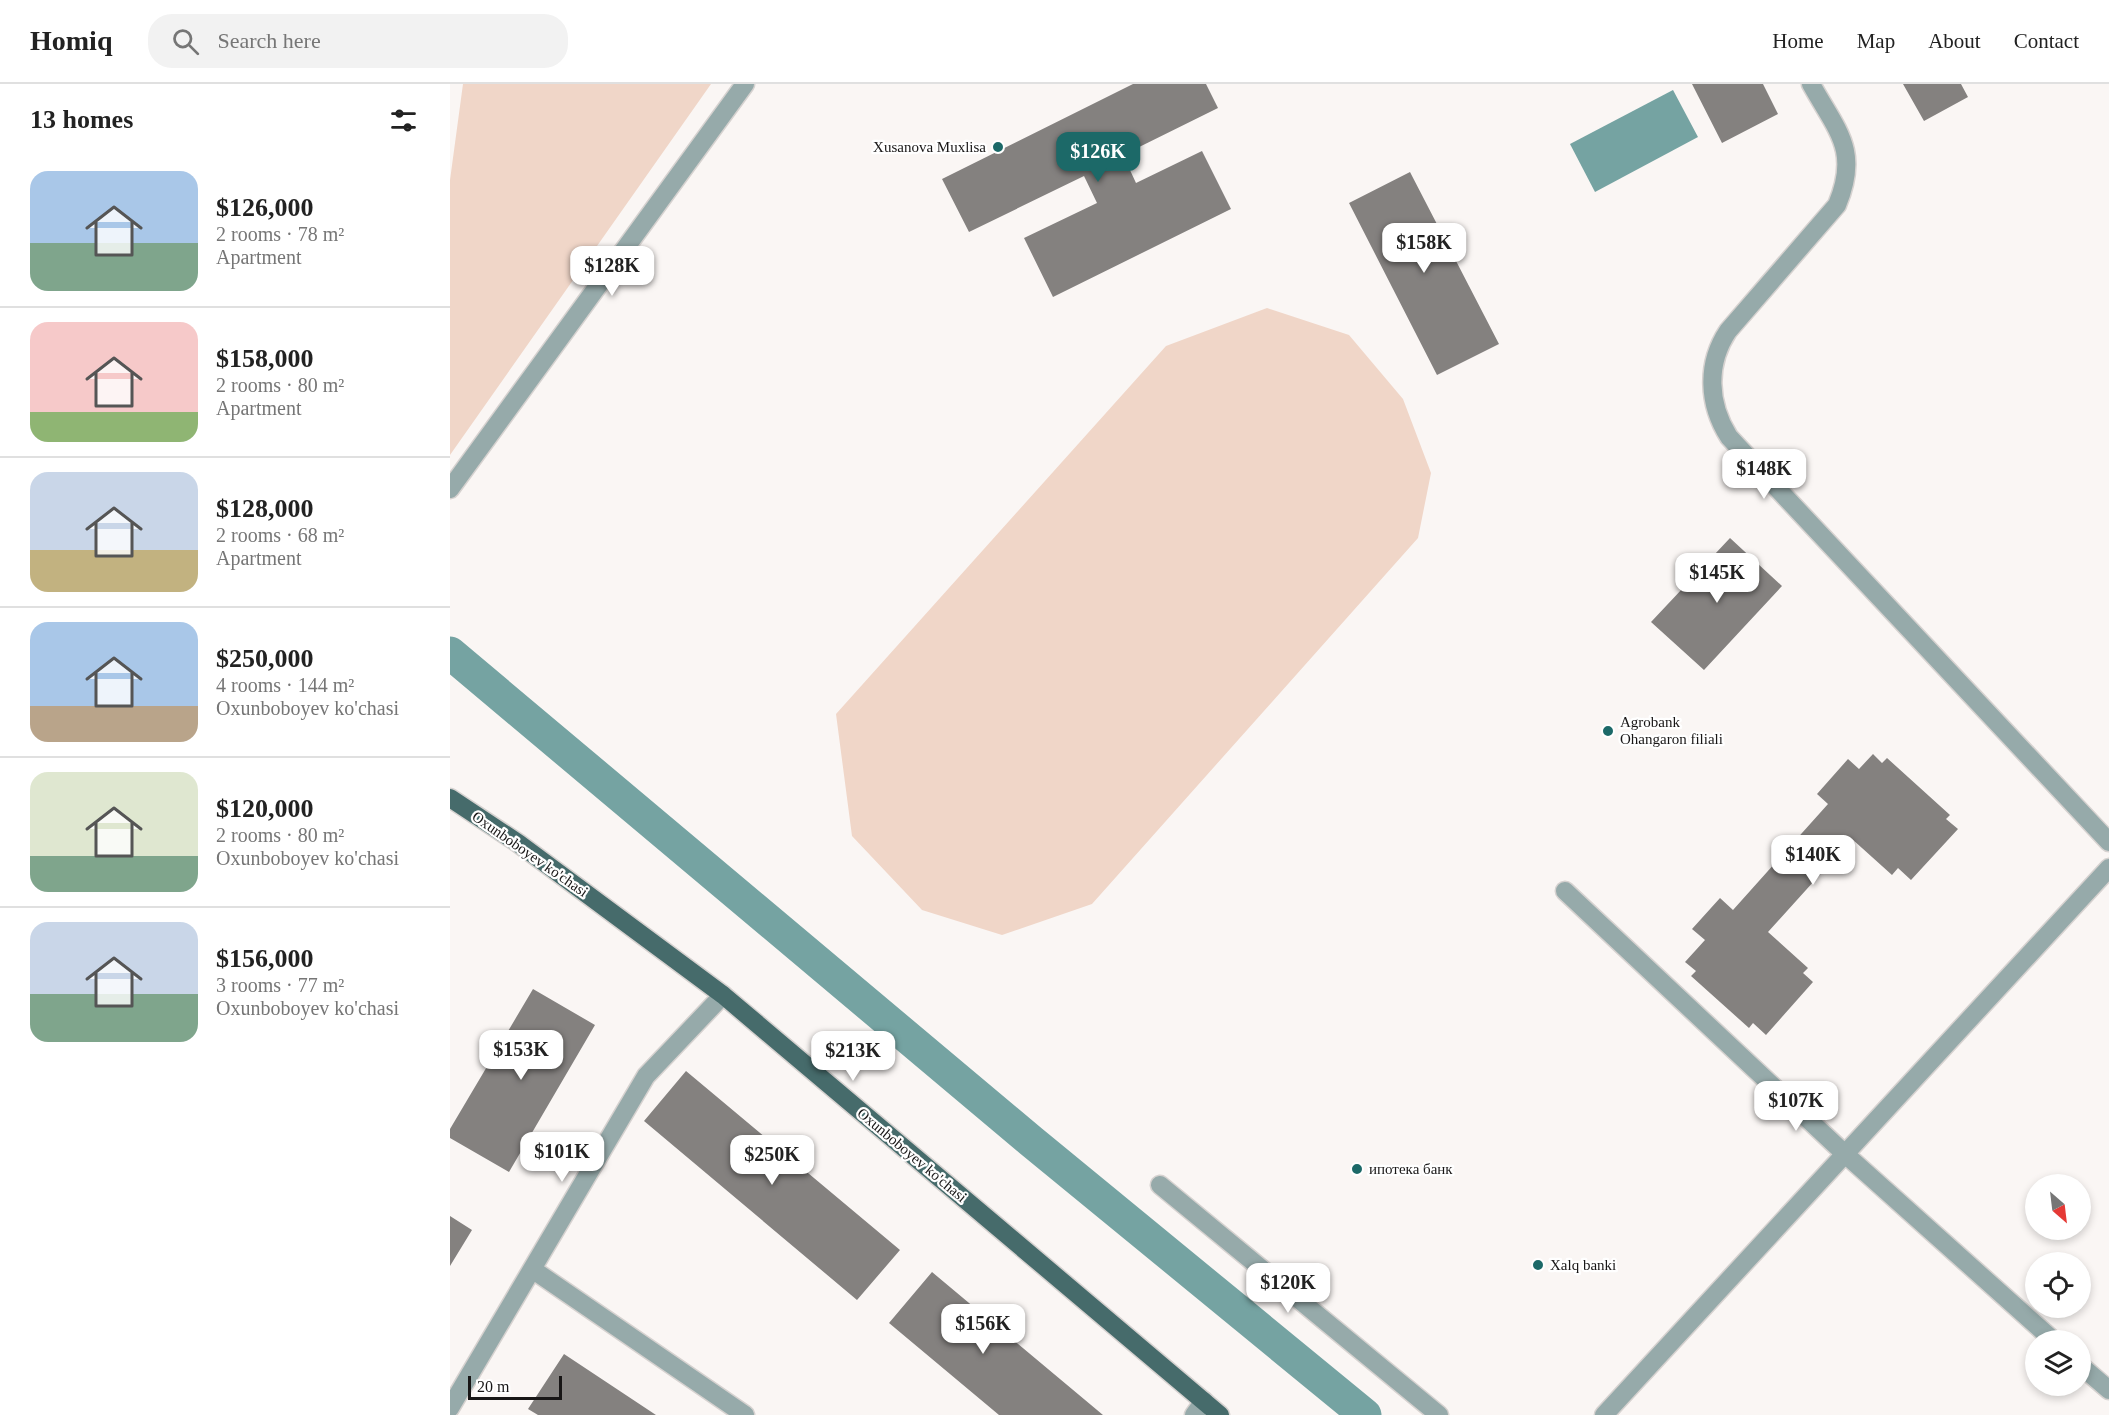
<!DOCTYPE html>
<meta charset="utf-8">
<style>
body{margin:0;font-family:Georgia,serif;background:#f2f2f2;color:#222;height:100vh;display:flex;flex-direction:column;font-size:22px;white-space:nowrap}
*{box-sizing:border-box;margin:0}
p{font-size:20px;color:#767676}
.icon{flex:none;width:33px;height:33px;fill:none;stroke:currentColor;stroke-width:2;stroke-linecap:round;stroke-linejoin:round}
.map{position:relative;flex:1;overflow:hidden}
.details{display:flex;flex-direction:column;background:#fff;width:450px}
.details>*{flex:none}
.needle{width:39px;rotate:152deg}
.tools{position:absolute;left:1575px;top:1090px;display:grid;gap:12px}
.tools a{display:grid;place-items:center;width:66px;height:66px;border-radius:50%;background:#fff;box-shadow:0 3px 9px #0003;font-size:30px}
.scale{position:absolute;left:18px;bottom:15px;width:94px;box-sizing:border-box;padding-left:6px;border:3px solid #181616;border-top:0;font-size:16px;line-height:21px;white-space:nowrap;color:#181616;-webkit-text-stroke:4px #fff;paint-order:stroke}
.price{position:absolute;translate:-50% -51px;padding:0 14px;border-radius:12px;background:#fff;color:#222;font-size:20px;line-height:39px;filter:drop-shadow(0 2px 3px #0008)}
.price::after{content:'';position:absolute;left:50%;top:36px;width:18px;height:14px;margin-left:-9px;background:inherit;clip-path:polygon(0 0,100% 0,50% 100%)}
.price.on{background:#1c6968;color:#fff}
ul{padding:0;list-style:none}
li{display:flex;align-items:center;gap:18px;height:150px;padding:0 30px}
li+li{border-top:2px solid #e0e0e0}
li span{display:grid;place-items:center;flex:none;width:168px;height:120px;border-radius:18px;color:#555}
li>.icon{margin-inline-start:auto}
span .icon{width:72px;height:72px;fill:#fffc;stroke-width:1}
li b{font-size:26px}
h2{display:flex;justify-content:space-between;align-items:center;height:72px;padding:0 30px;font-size:26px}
header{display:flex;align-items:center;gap:36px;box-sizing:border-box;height:84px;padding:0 30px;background:#fff;border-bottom:2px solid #e0e0e0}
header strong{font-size:28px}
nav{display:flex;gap:33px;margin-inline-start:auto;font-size:21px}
.search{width:420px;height:54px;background:#f2f2f2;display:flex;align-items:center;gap:15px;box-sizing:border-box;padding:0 21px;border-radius:24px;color:#767676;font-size:22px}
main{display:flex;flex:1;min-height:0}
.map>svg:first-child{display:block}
</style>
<header>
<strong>Homiq</strong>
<div class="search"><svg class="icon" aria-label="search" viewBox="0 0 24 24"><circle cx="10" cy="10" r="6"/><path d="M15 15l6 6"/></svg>Search here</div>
<nav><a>Home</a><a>Map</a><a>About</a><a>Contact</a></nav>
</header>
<main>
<section class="details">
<h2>13 homes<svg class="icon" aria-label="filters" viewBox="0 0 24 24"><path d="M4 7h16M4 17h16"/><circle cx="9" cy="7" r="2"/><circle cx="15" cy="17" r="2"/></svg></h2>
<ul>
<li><span style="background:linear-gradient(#a9c7e8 60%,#7fa58c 0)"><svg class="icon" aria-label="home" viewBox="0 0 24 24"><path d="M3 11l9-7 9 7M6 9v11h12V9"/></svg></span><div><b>$126,000</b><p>2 rooms · 78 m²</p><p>Apartment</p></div></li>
<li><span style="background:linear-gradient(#f6c9c9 75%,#8fb573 0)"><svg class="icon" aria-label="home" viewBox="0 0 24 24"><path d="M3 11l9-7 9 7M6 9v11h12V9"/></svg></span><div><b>$158,000</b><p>2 rooms · 80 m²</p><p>Apartment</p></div></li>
<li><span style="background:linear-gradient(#c9d6e8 65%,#c2b280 0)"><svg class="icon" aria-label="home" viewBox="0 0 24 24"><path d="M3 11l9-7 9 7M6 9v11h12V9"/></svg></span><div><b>$128,000</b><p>2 rooms · 68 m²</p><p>Apartment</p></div></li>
<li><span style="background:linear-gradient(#a9c7e8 70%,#b9a48a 0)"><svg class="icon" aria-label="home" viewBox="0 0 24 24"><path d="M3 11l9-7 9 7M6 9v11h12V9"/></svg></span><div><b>$250,000</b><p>4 rooms · 144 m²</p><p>Oxunboboyev ko'chasi</p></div></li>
<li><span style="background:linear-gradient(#dfe7d0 70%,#7fa58c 0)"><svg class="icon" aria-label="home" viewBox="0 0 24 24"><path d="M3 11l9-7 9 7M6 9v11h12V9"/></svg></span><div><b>$120,000</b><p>2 rooms · 80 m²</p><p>Oxunboboyev ko'chasi</p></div></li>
<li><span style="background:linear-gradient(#c9d6e8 60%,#7fa58c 0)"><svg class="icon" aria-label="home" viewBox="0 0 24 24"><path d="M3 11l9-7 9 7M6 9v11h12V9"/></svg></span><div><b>$156,000</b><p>3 rooms · 77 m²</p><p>Oxunboboyev ko'chasi</p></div></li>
</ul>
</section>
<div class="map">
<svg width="1659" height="1331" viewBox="0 0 1659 1331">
<rect width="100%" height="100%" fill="#faf6f4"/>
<path fill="#f0d6c8" d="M13 0H261L0 371V96Z
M817 224 899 251 953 315 981 389 968 454 642 820 552 851 472 826 402 752 386 630 716 262Z"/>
<path fill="#75a3a2" d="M1223 6 1248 53 1145 108 1120 60Z"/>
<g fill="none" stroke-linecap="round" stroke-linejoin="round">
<path stroke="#75a3a2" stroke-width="33" d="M0 569 581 1057 915 1331"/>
</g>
<path fill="#84817f" d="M683 0H756L768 24 673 71 686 99 752 67 781 125 603 213 574 154 647 119 634 92 519 148 492 95Z
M1242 0H1313L1328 30 1272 59Z
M1453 0H1511L1518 13 1474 37Z
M960 88 1049 260 987 291 899 119Z
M1280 454 1332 502 1254 586 1201 538Z
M1423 670 1432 679 1437 674 1500 731 1496 735 1508 745 1461 796 1448 784 1442 791 1402 755 1318 848 1358 884 1353 889 1363 898 1316 951 1303 939 1299 944 1241 892 1246 887 1235 878 1255 856 1242 845 1270 814 1283 826 1378 720 1367 710 1398 675 1409 685Z
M83 905 145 941 59 1088 0 1054V1045Z
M236 987 450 1166 407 1216 194 1037Z
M0 1132 22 1146 0 1182Z
M482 1188 653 1331H549L439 1239Z
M114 1270 206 1331H88L78 1325Z"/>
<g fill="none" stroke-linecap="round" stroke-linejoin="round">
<g stroke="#d6d2d0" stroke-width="21">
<path id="minor" d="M1361 0C1387 47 1410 66 1387 121L1278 247C1256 280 1258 320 1279 353L1659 758
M0 405 295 0
M1115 807 1395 1070 1604 1257
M710 1101 989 1331
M82 1185 295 1331
M1630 1281 1659 1306
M0 1324 196 992 273 911
M744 1331 754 1317
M1154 1331 1659 784"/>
</g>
<g stroke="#d6d2d0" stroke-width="21">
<path id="major" d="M0 714 68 759 273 911 770 1331"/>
</g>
<use href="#minor" stroke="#96aaaa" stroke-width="18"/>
<use href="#major" stroke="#466b6b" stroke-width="18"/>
</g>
<g fill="#1c6968" stroke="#fff" stroke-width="2">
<circle cx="548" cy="63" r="6"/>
<circle cx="1158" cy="647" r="6"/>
<circle cx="907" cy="1085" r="6"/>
<circle cx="1088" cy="1181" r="6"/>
</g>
<g text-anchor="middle" stroke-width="4.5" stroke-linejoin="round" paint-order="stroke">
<g font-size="15" fill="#181616" stroke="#fff" text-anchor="start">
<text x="536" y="68" text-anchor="end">Xusanova Muxlisa</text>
<text x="1170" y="643">Agrobank<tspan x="1170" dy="17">Ohangaron filiali</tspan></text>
<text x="919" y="1090">ипотека банк</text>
<text x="1100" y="1186">Xalq banki</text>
</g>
<g font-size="15" fill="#181616" stroke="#fff">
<text transform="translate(80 770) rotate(35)" y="5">Oxunboboyev ko'chasi</text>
<text transform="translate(462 1071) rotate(40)" y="5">Oxunboboyev ko'chasi</text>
</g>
</g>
</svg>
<div class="tools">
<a><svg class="needle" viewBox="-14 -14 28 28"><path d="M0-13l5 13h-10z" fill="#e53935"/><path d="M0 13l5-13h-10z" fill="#767676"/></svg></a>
<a><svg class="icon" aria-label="locate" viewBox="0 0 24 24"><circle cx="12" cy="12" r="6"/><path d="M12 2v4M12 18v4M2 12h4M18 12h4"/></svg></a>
<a><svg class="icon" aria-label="layers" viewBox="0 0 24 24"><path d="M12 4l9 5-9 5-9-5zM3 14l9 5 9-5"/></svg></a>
</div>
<div class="scale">20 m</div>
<b class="price on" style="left:648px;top:99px">$126K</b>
<b class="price" style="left:974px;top:190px">$158K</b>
<b class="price" style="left:162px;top:213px">$128K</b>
<b class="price" style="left:1314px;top:416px">$148K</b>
<b class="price" style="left:1267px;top:520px">$145K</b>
<b class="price" style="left:1363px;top:802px">$140K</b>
<b class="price" style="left:71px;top:997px">$153K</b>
<b class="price" style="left:403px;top:998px">$213K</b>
<b class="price" style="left:1346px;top:1048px">$107K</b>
<b class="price" style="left:112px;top:1099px">$101K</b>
<b class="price" style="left:322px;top:1102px">$250K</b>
<b class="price" style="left:838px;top:1230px">$120K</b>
<b class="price" style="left:533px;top:1271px">$156K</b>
</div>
</main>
